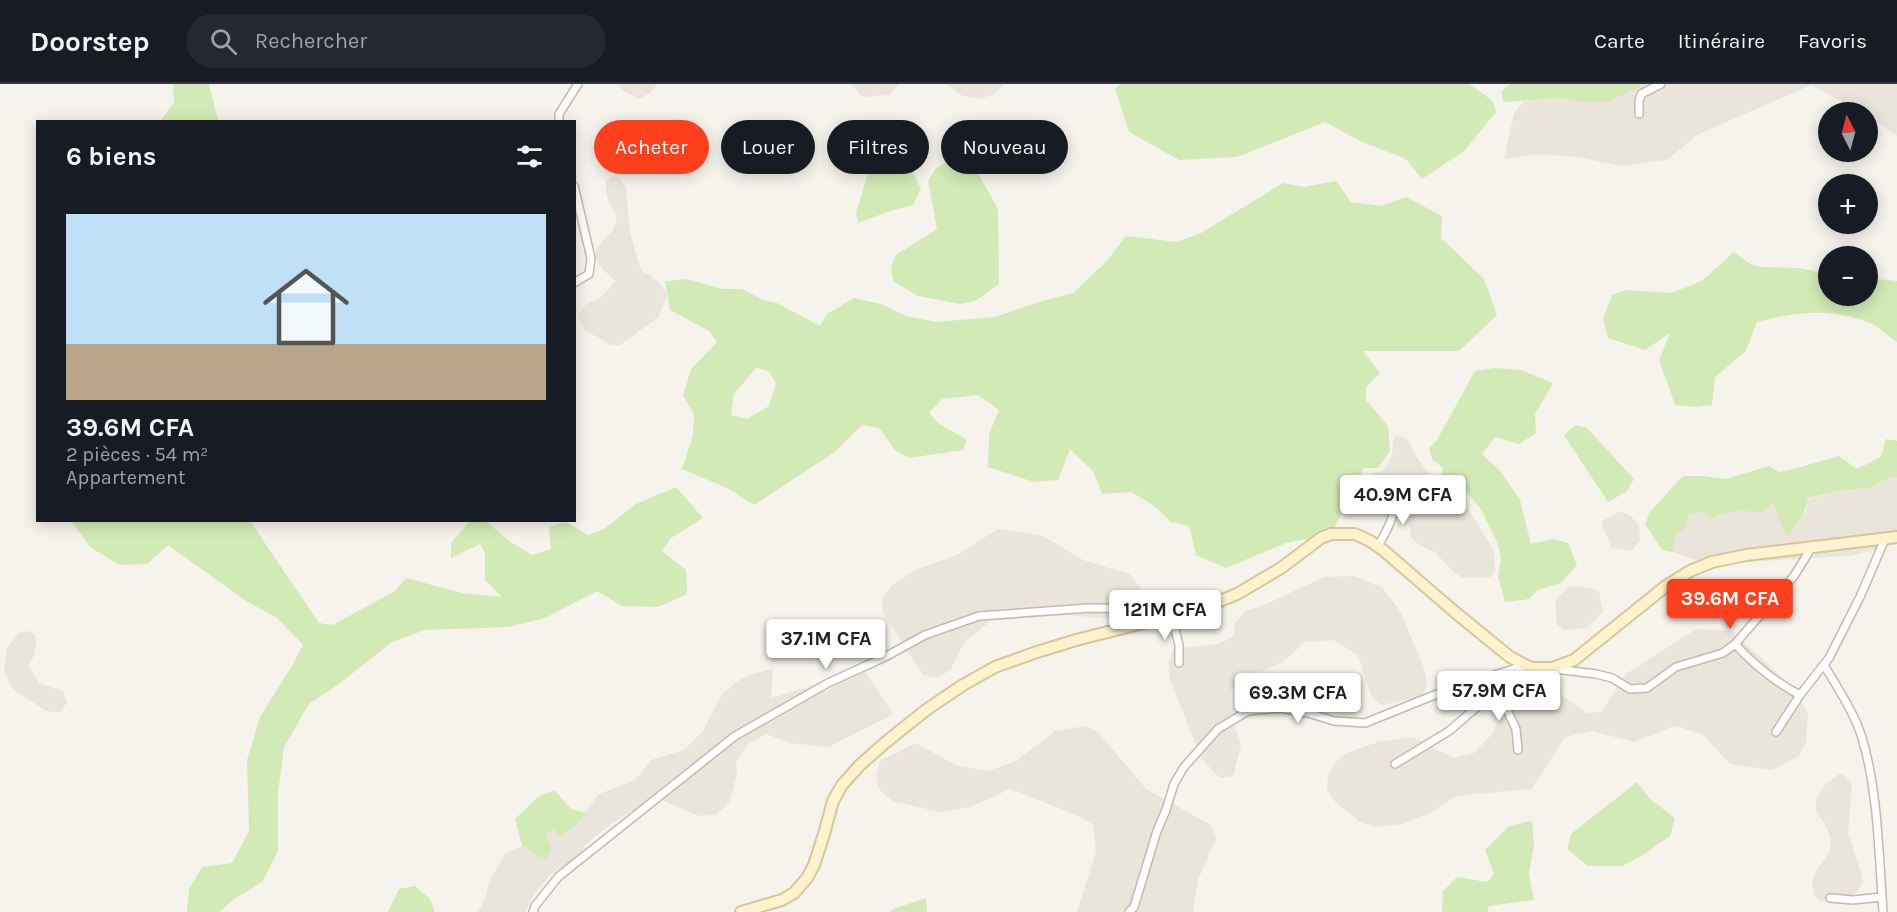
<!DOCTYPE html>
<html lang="fr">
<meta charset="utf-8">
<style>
body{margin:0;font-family:Karla,sans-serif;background:#242831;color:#f1f3f6;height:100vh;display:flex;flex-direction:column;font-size:22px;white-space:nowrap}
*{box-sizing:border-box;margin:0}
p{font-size:20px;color:#9ea1a6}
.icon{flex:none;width:33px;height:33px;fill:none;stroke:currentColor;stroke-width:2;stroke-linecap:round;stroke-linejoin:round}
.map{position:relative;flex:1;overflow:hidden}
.panel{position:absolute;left:36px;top:36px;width:540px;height:402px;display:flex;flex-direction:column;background:#171b24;border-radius:0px;box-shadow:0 3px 15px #0003}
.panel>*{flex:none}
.banner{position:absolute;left:594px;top:36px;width:570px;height:54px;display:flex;gap:12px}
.needle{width:39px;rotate:354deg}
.fabs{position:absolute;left:1818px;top:18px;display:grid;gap:12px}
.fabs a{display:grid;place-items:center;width:60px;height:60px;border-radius:50%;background:#171b24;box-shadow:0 3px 15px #0003;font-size:30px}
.price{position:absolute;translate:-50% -51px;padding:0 14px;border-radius:6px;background:#fff;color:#222;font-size:20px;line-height:39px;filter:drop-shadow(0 2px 3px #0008)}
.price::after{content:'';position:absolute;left:50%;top:36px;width:18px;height:14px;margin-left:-9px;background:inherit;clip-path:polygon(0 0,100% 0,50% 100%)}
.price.selected{background:#fc3f1d;color:#fff}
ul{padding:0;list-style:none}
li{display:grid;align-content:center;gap:12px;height:318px;padding:0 30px}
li+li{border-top:2px solid #363941}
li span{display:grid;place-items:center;height:186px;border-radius:0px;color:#555}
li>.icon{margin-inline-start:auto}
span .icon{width:108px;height:108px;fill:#fffc;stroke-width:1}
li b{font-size:26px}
h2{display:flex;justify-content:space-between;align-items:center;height:72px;padding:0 30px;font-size:26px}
.chip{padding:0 21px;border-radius:27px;background:#171b24;box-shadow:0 3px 15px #0003;font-size:21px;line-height:54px}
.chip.selected{background:#fc3f1d;color:#fff}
header{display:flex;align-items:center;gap:36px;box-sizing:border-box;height:84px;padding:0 30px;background:#171b24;border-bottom:2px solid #363941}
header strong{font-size:28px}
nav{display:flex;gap:33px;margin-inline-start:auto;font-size:21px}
.search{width:420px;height:54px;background:#242831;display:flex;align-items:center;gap:15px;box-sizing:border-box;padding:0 21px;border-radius:33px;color:#9ea1a6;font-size:22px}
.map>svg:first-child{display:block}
</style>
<header>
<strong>Doorstep</strong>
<div class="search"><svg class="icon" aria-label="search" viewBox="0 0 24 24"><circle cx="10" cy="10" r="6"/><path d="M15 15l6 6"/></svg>Rechercher</div>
<nav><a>Carte</a><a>Itinéraire</a><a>Favoris</a></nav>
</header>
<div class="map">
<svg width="1897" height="828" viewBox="0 0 1897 828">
<rect width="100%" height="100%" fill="#f6f3ec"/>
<path fill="#eae5da" d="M617 0H657L650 9 639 15 624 7Z
M851 0H899L889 11 862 13Z
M946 0H1004L993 11 977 15 963 12Z
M1640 0H1897V52L1868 32V28H1862L1811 1 1697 51 1667 76 1621 82 1577 73 1539 70 1504 75 1514 29 1524 17 1560 14 1582 18 1640 3Z
M613 92 620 95 626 104 630 149 640 183 644 189H648L651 193 657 196 667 210 659 233 620 261H610L598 253 586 248 578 233 586 220 601 213 616 197 603 186 597 178 595 168 602 157 613 147 617 132 609 119 606 108V96Z
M1396 352 1404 353 1409 357 1415 371 1433 395 1440 398 1449 409 1467 423 1494 467 1495 488 1491 493 1463 494 1451 486 1436 469 1416 459 1411 453 1409 436 1416 425 1414 419 1410 412 1407 411 1385 415 1375 413 1369 397 1370 394 1375 389 1382 387 1387 381 1392 371 1393 357Z
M1891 393H1897V460L1850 472 1708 480 1673 468 1677 450 1686 443 1689 431 1706 428 1711 435 1725 427 1746 426 1759 429 1775 419 1780 438 1792 443 1806 427 1808 415 1843 406 1869 404Z
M1619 427 1631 432 1639 442 1640 457 1631 467 1611 463 1601 438Z
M998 445 1043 452 1083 476 1129 490 1140 502 1142 516 1124 536 1067 531 991 537 965 557 951 585 938 594 923 591 883 529 882 515 891 502 915 486 959 470Z
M1353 492 1382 503 1400 527 1424 584 1427 599 1423 613 1381 621 1371 612 1358 571 1333 556 1305 558 1283 578 1241 597 1230 606 1229 621 1241 662 1233 692 1220 694 1201 674 1169 593V579L1173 565 1218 560 1233 553 1235 539 1244 528 1266 520 1324 493Z
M1569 502 1591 504 1599 508 1603 528 1587 544 1564 546 1557 541 1555 520 1558 513Z
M1696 545 1732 547 1791 602 1808 629 1806 658 1799 672 1772 686 1730 680 1702 650 1675 642 1634 658 1592 647 1565 653 1532 705 1456 712 1431 729 1402 740 1374 743 1360 738 1336 719 1327 706 1328 691 1335 679 1346 669 1378 658 1412 653 1454 674 1474 669 1494 648 1507 605 1520 598 1550 602 1586 629 1601 628 1626 590Z
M30 547 35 551 36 560 34 572 28 581 39 599 63 607 67 619 59 629 46 627 14 606 8 596 4 585 7 564 19 549Z
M773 585 771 614 815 601 823 608 865 588 894 630 828 663 790 659 766 650 748 660 736 678 737 689 730 717 717 730 699 732 654 713 614 738 586 760 579 771 551 790 532 813 526 828H478L485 815 489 798 505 770 522 762 537 772 546 752 553 745 562 753 574 743 599 710 635 696 651 676 684 666 703 647 722 610 739 596 752 590Z
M1086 642 1099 649 1146 705 1211 741 1216 755 1198 796 1193 828H1077L1096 768 1093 741 1081 733 1010 705 970 723 940 728 892 717 879 705 876 691 880 677 916 659 958 682 988 687 1016 677 1055 647Z
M1841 689 1852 700 1848 749 1860 785 1863 799 1851 815 1821 818 1815 813 1812 799 1816 787 1829 769 1831 754 1825 740 1816 729V714L1825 701Z"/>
<path fill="#d2eab5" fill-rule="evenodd" d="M173 0H209L218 37H161L174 18Z
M1120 0H1469L1493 17 1496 28 1464 67 1422 95 1406 75 1360 57 1325 38 1237 73 1179 76 1129 48 1115 5Z
M1510 0H1640V3L1607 18H1582L1560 14 1503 18 1502 7Z
M898 47 906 50 905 73 921 105 913 121 890 127 858 139 856 129 877 59 883 53Z
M948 78H962L976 86 998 125 999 200 975 217 960 220 918 212 893 197 891 184 896 171 937 145 928 97 936 84Z
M1336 97 1351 118 1381 122 1406 113 1442 132 1441 154 1484 195 1497 231 1459 267H1363L1380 289 1366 303V316L1388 342 1390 367 1378 384H1364L1331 450 1286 459 1226 484 1196 471 1189 442 1171 438 1153 421 1131 408 1102 410 1093 387 1070 365 1058 396 1034 398 988 383 989 350 999 326 978 311 942 315 929 329 938 339 967 356 963 366 909 374 895 366 879 344 862 341 835 368 754 421 727 404 682 385 693 351 694 330 683 312 691 285 717 258 709 247 670 226 665 197 687 195 722 205H742L763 216 777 219 820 242 827 230 854 214 881 220 906 232 936 238 995 233 1039 218 1073 209 1106 178 1126 152 1177 158 1201 149 1283 99 1304 103ZM757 283 769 288 776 299 769 322 747 335 731 331 734 310Z
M1734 168 1750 180 1762 183 1799 184 1828 190V212H1868V194L1897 197V258C1888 252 1879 243 1870 239 1831 223 1796 228 1757 238L1746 267 1715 293 1712 321 1696 323 1675 321 1659 276 1670 249 1645 266 1608 254 1603 235 1612 211 1626 206 1671 209 1702 197Z
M1495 284 1521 286 1553 299 1535 330 1536 349 1519 360 1495 353 1482 370 1500 387 1520 416 1531 460 1554 455 1568 459 1577 481 1561 499 1538 506 1529 515 1505 518 1498 492 1501 473 1497 458 1481 425 1464 405 1441 395 1443 384 1432 375 1429 364 1437 356 1475 287Z
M1576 341 1587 344 1634 395 1627 407 1608 418 1564 351Z
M1886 355 1897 357V393H1891L1869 404 1843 406 1808 414C1805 434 1796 436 1788 453L1780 438 1774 419 1759 429C1739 425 1728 426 1711 435L1705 428 1689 431 1686 443 1677 450 1673 468 1662 466 1645 440 1650 428 1683 392H1702L1726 395 1769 382 1779 388 1790 386 1839 372 1857 385 1881 373Z
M676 403 703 434 671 454 662 467 686 486 687 510 658 523 622 522 597 507 545 534 508 543 425 546 392 558 339 600 309 620 284 663 278 708V767L262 798 234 815 219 828H187L189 805 202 783 232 779 249 747 247 676 260 633 293 580 303 561 276 533 246 517 168 461 147 480 119 481 90 463 71 437H250L319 539 332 541 353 530 395 507 406 494 462 509 502 513 485 496V469L480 460 451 474V459L470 437H486L509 457 532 471 551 465 549 443 566 438 588 451 604 445 636 420Z
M1637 698 1650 715 1675 734 1670 752 1643 771 1622 782H1588L1567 765 1571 750Z
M554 706 571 725 586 729 574 743 561 753 553 745 546 752 551 764 546 775 537 772 522 762 515 735 538 713Z
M1532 737 1534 760 1529 790 1534 816 1489 822 1487 828H1442L1443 807 1457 793 1487 798 1494 790 1485 766 1509 742Z
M415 802 430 815 435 828H388L399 805Z
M926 814 927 828H889L896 824Z"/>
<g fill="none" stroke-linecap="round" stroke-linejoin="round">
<g stroke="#c2bbae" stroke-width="10">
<path id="street" d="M1639 30V17L1641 10 1661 0
M559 38V30L578 0
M574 102 591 174 589 190 574 199
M1378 462C1388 445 1395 431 1397 410
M1172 533 1179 561V579
M1735 560C1754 581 1775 598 1800 611
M1824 581C1836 601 1856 632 1862 654 1878 706 1879 773 1883 828
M1555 585 1596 590 1612 594 1630 605 1647 604 1676 583 1723 569 1735 560 1794 492 1812 463
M1497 605 1516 645 1518 666
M1776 648 1800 611 1829 574 1860 513 1885 455
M1830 814 1853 816 1882 813
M533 828 535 822 558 793 735 652 828 599 885 573 925 551 979 532 1089 524 1185 525
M1129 828 1134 823 1157 747 1166 726 1174 700 1184 683 1218 645 1248 627 1280 624 1308 629 1334 637 1365 639 1447 606 1526 581 1449 647 1395 680"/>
</g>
<g stroke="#d6c79b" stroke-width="14">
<path id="secondary" d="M741 828 782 816 794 809 807 794 814 781 824 750 833 717 842 701 860 681 886 658 926 626 963 601 995 583 1034 569 1076 556 1203 524 1237 510 1281 484 1321 454 1331 450H1355L1370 457 1383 466 1456 529 1510 573 1531 584H1552L1574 576 1666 502 1690 487 1712 478 1746 471 1897 453"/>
</g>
<use href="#street" stroke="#fff" stroke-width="7"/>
<use href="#secondary" stroke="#fff3cd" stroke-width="10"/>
</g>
</svg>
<div class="fabs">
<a><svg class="needle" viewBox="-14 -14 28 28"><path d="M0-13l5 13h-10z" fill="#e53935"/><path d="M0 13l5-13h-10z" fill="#9ea1a6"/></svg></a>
<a>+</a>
<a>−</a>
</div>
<b class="price" style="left:1403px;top:442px">40.9M CFA</b>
<b class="price selected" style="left:1730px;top:546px">39.6M CFA</b>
<b class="price" style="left:1165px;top:557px">121M CFA</b>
<b class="price" style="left:826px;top:586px">37.1M CFA</b>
<b class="price" style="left:1499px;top:638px">57.9M CFA</b>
<b class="price" style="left:1298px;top:640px">69.3M CFA</b>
<div class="banner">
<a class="chip selected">Acheter</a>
<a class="chip">Louer</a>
<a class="chip">Filtres</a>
<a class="chip">Nouveau</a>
</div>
<section class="panel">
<h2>6 biens<svg class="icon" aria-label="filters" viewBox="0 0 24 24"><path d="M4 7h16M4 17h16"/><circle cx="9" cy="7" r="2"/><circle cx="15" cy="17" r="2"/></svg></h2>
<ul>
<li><span style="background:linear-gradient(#bfe0f5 70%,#b9a48a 0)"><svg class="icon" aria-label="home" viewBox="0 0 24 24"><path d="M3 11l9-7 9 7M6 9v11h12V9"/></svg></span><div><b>39.6M CFA</b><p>2 pièces · 54 m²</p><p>Appartement</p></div></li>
</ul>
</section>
</div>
